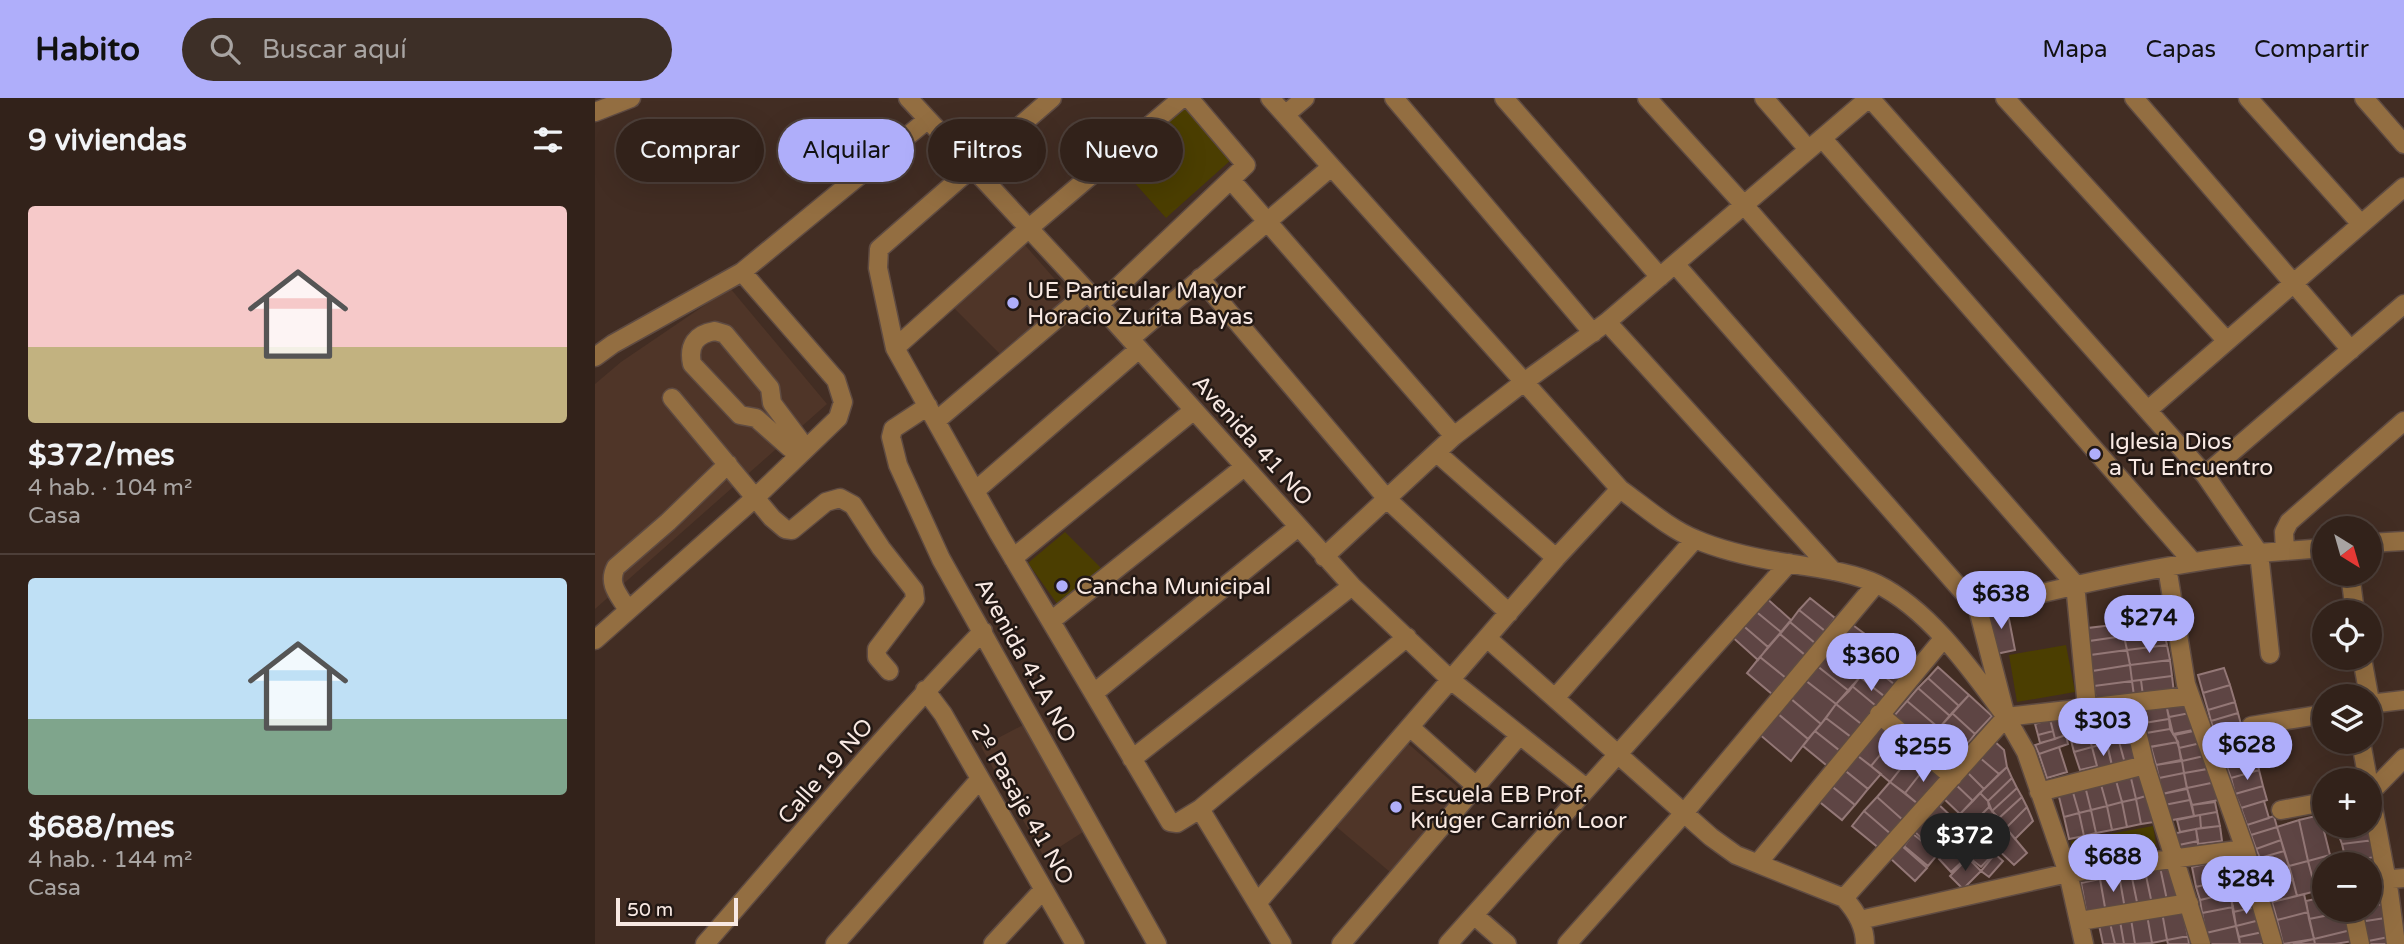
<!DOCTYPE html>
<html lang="es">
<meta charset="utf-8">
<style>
body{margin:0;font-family:"Varela Round",sans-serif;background:#3d2f27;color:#f1f3f6;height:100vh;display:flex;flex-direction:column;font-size:26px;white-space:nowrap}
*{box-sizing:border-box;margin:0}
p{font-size:23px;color:#a8a4a2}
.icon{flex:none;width:38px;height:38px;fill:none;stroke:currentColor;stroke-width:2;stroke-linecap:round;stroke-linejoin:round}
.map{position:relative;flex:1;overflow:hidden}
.sheet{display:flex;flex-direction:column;background:#32221a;width:595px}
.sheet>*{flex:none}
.banner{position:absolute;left:21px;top:21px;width:665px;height:63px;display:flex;gap:14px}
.needle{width:46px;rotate:143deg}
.tools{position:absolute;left:1717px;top:418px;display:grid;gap:14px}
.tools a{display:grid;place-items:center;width:70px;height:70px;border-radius:50%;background:#32221a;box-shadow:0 7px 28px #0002,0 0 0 2px #4d3f39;font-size:35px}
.scale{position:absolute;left:21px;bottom:18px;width:122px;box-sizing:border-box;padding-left:7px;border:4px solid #f8e9e3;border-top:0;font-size:19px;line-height:24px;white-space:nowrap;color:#f8e9e3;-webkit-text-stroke:5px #221814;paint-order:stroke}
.price{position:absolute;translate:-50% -60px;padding:0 16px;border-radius:24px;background:#afaefa;color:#111;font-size:23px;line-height:46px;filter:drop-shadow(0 2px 4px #0008)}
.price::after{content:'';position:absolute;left:50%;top:42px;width:21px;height:16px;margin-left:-10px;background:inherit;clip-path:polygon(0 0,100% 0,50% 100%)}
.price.active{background:#222;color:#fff}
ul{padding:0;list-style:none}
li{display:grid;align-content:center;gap:14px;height:371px;padding:0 28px}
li+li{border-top:2px solid #4d3f39}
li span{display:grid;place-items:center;height:217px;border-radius:7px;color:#555}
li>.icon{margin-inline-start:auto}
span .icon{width:126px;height:126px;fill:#fffc;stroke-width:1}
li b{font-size:30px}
h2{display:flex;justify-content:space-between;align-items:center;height:84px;padding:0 28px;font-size:30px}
.pill{padding:0 24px;border-radius:32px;background:#32221a;box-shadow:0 7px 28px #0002,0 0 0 2px #4d3f39;font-size:24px;line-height:63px}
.pill.active{background:#afaefa;color:#111}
header{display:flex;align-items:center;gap:42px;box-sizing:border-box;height:98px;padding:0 35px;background:#afaefa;color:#111}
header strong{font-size:33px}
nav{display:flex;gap:38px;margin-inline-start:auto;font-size:24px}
.search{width:490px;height:63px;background:#3d2f27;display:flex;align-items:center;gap:18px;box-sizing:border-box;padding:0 24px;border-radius:38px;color:#a8a4a2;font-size:26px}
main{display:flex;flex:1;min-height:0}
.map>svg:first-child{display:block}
</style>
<header>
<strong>Habito</strong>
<div class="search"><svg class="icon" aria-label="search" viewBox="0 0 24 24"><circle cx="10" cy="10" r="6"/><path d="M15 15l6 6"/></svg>Buscar aquí</div>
<nav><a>Mapa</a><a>Capas</a><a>Compartir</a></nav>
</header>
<main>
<section class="sheet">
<h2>9 viviendas<svg class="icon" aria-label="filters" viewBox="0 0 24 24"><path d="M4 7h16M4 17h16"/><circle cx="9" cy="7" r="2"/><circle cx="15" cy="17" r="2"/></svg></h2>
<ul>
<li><span style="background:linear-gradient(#f6c9c9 65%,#c2b280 0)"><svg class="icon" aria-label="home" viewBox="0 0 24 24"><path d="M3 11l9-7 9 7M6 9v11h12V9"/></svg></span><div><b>$372/mes</b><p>4 hab. · 104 m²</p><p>Casa</p></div></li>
<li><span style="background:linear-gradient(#bfe0f5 65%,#7fa58c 0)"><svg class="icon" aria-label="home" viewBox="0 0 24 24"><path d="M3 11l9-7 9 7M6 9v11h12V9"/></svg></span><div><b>$688/mes</b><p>4 hab. · 144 m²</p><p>Casa</p></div></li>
</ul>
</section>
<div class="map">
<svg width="1809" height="846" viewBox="0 0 1809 846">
<rect width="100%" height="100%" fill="#422d23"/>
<path fill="#4f3528" d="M429 146 479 203 410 261 357 208Z
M135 190 232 306 0 511V286L26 264Z
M428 627 488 734 449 759 386 649Z
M809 642 865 691 795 774 738 726Z"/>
<path fill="#4b3e01" d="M589 5 637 61 571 120 520 63Z
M470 434 506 470 463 507 433 465Z
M1471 547 1480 594 1422 604 1414 557Z
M1558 728 1562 752 1480 768 1476 743Z"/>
<path fill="#5e4544" stroke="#937776" stroke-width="2" d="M1169 498 1196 522 1186 534 1158 511Z
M1215 500 1240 520 1230 533 1204 512Z
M1158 511 1186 534 1173 549 1145 525Z
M1412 511 1420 552 1401 556 1393 514Z
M1204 512 1230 533 1220 545 1195 524Z
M1195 524 1220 545 1210 557 1185 536Z
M1145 525 1173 549 1163 562 1135 537Z
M1255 525 1289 550 1275 567 1241 542Z
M1526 526 1529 538 1494 543 1493 530Z
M1569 534 1572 547 1532 552 1529 538Z
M1185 536 1210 557 1191 580 1165 559Z
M1529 538 1532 552 1495 557 1494 543Z
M1241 542 1275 567 1265 579 1232 553Z
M1572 547 1575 562 1535 567 1532 552Z
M1289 550 1319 573 1304 590 1275 567Z
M1532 552 1535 567 1497 573 1495 557Z
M1232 553 1265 579 1254 593 1221 567Z
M1165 559 1191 580 1177 596 1152 575Z
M1575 562 1577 578 1537 583 1535 567Z
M1221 567 1254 593 1241 606 1210 582Z
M1275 567 1304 590 1294 602 1265 579Z
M1535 567 1537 583 1499 588 1497 573Z
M1343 569 1374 597 1364 608 1333 580Z
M1629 570 1635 587 1608 595 1603 577Z
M1577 578 1579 595 1548 598 1546 582Z
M1265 579 1294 602 1286 612 1257 588Z
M1333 580 1364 608 1355 618 1323 590Z
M1210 582 1241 606 1226 626 1195 600Z
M1546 582 1548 598H1539L1537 583Z
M1537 583 1539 598 1501 603 1499 588Z
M1635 587 1640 604 1613 612 1608 595Z
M1257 588 1286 612 1270 629 1241 606Z
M1323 590 1355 618 1344 630 1312 603Z
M1374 597 1397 618 1380 636 1357 615Z
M1195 600 1226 626 1213 641 1182 615Z
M1593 602 1595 615 1574 619 1571 606Z
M1312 603 1344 630 1330 646 1298 619Z
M1640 604 1643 615 1616 623 1613 612Z
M1571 605 1574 621 1549 625 1546 609Z
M1241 606 1270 629 1260 642 1231 620Z
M1529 608 1535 637 1511 643 1504 614Z
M1182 615 1213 641 1196 663 1164 636Z
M1357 615 1380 636 1369 650 1344 630Z
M1488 615 1497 649 1479 654 1470 619Z
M1595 615 1603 631 1578 636 1574 619Z
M1643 615 1647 630 1621 639 1616 623Z
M1505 617 1512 645 1497 649 1489 621Z
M1469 618 1473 636 1460 641 1455 621Z
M1231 620 1260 642 1249 656 1220 633Z
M1455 621 1458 633 1443 637 1440 626Z
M1574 621 1575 631 1551 635 1549 625Z
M1282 626 1300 639 1276 668 1259 655Z
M1652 628 1657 648 1628 657 1621 639Z
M1344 630 1369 650 1355 666 1330 646Z
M1575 631 1583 644 1554 649 1551 635Z
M1603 632 1606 645 1584 650 1580 637Z
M1220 633 1249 656 1236 671 1208 648Z
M1458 633 1460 641 1445 645 1443 637Z
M1471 637 1473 646 1444 656 1440 647Z
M1541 637 1547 665 1531 669 1523 640Z
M1300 639 1319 654 1295 684 1276 668Z
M1523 640 1531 669 1518 672 1511 643Z
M1398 642 1409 652 1412 669 1404 676 1384 659Z
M1583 644 1586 662 1561 667 1556 649Z
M1512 645 1518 672 1504 676 1497 649Z
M1606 645 1609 658 1587 663 1584 650Z
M1657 648 1661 660 1632 669 1628 657Z
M1464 649 1472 674 1452 680 1444 656Z
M1497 649 1502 668 1485 672 1479 654Z
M1319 654 1333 666 1310 695 1295 684Z
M1259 655 1286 676 1273 691 1247 670Z
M1609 658 1613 671 1589 675 1587 663Z
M1384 659 1404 676 1389 691 1371 673Z
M1661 660 1664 672 1636 680 1632 669Z
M1587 663 1589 675 1564 680 1561 667Z
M1333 666 1347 677 1323 706 1310 695Z
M1412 669 1417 680 1393 703 1385 695Z
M1247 670 1273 691 1260 707 1234 686Z
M1618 670 1621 684 1592 690 1589 675Z
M1547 672 1554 697 1541 701 1535 676Z
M1664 672 1668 688 1640 696 1636 680Z
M1371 673 1389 691 1378 703 1359 685Z
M1589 675 1592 691 1567 696 1564 680Z
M1535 676 1541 701 1527 704 1520 679Z
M1520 679 1527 704 1512 708 1505 683Z
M1417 680 1422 690 1397 713 1393 703Z
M1505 683 1512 708 1496 712 1490 688Z
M1295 684 1323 706 1309 723 1282 699Z
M1621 684 1624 702 1597 707 1592 690Z
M1359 685 1378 703 1365 716 1347 699Z
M1234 686 1260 707 1247 722 1221 701Z
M1490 688 1496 712 1484 715 1477 691Z
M1668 688 1672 702 1646 710 1640 696Z
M1422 690 1427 699 1404 720 1397 713Z
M1592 690 1595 702 1569 707 1567 696Z
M1477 691 1484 715 1469 719 1463 695Z
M1385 695 1393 703 1394 709 1377 726 1365 716Z
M1554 697 1559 724 1546 726 1541 701Z
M1282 699 1309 723 1297 737 1269 713Z
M1427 699 1432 709 1411 730 1404 720Z
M1541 701 1546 726 1532 729 1527 704Z
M1595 702 1599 718 1572 723 1569 707Z
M1669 703 1674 720 1652 727 1646 710Z
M1527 704 1532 729 1517 732 1512 708Z
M1620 704 1622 714 1599 718 1597 707Z
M1342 705 1373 734 1363 744 1332 716Z
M1512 708 1517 732 1501 735 1496 712Z
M1394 709 1411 730 1396 745 1377 726Z
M1432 709 1438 723 1420 741 1411 730Z
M1496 712 1501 735 1489 738 1484 715Z
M1269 713 1297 737 1285 751 1257 728Z
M1622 714 1625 728 1606 730 1605 717 1599 718Z
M1484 715 1489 738 1474 741 1469 719Z
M1605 717 1606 730 1585 734 1582 722Z
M1725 717 1735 757 1713 763 1704 722Z
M1679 718 1682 729 1656 737 1652 727Z
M1332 719 1358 743 1345 758 1319 733Z
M1704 722 1713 763 1694 768 1682 729Z
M1625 728 1627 743 1603 746 1601 731Z
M1755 728H1774L1779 742 1747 746 1741 730Z
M1682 729 1686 742 1661 751 1656 737Z
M1411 730 1432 755 1419 767 1396 745Z
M1601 731 1603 743 1579 748 1577 736Z
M1376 733 1387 745 1373 758 1362 747Z
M1318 736 1343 756 1333 768 1309 748Z
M1686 742 1689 753 1665 760 1661 751Z
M1779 742 1781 759 1751 763 1747 746Z
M1603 743 1604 755 1581 758 1579 748Z
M1389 745 1400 754 1386 769 1375 760Z
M1360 746 1372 759 1356 774 1344 761Z
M1307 748 1332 770 1320 783 1296 761Z
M1689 753 1694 768 1669 775 1665 760Z
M1400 756 1408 763 1394 779 1386 773Z
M1649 757 1655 780 1633 786 1628 762Z
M1735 757 1737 766H1729V791L1721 793 1713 763Z
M1373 760 1386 773 1368 791 1355 778Z
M1628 762 1632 781 1601 789 1597 769Z
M1713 763 1721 793 1702 798 1694 768Z
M1581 766 1588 799 1572 802 1565 769Z
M1694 768 1698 782 1673 789 1669 775Z
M1565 769 1572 802 1557 806 1550 773Z
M1550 773 1557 806 1543 809 1536 775Z
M1536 775 1543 809 1530 811 1524 777Z
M1524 777 1530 811 1511 815 1505 781Z
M1655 780 1658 793 1636 798 1633 786Z
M1505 781 1511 815 1492 818 1486 785Z
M1632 781 1635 795 1605 802 1601 789Z
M1698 782 1702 798 1677 804 1673 789Z
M1658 793 1662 809 1638 814 1636 798Z
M1794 794 1796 805 1774 808V797Z
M1635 795 1638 809 1607 815 1605 802Z
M1709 796 1713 814 1682 822 1677 804Z
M1729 799V812L1754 813 1714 821 1711 803Z
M1796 805 1797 819 1764 824 1762 812H1774V808Z
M1638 809 1641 828 1611 835 1607 815Z
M1662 809 1665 822 1641 828 1638 814Z
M1587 810 1593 838 1572 842 1567 814Z
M1754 813 1756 832 1719 841 1714 821Z
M1567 814 1572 842 1557 845 1552 817Z
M1713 814 1719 841 1688 846 1682 822Z
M1552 817 1557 845 1540 846 1536 821Z
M1797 819 1799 838 1768 844 1764 824Z
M1536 821 1540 846H1529L1525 823Z
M1665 822 1668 834 1644 839 1641 828Z
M1525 823 1529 846H1520L1515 825Z
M1515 825 1520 846H1508L1504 827Z
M1641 828 1645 846H1613L1611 835Z
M1756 832 1758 843 1740 846H1720L1719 841Z
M1668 834 1670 846H1645L1644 839Z
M1593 838 1594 846H1573L1572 842Z
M1799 838 1801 846H1768V844Z
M1719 841 1720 846H1698Z"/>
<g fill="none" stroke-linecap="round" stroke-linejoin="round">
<g stroke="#5f4b42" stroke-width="21">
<path id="minor" d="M313 0 493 194 757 488 857 583 991 690
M457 0 284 151 283 170 300 250 404 436 575 724 582 725 605 711 812 539
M675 0 1025 391C1049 408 1073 430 1100 441 1132 455 1170 462 1204 467 1229 471 1259 475 1282 486 1335 512 1377 573 1411 619
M799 0 998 235
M909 0 1065 179
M1052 0 1149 107 1480 486 1492 609
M1169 0 1213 51
M1275 0 1610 377 1664 455 1729 450
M1410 0 1631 242
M1539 0 1756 252
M1653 0 1766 126
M1769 0 1809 46
M0 14 36 0
M690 17 710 0
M1227 40 1597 463
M636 82 859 338
M1080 166 1383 511 1411 619 1431 654 1473 775 1489 846
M605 180 793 402 914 515
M504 207 651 67 594 0
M1012 224 1238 473
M120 233 130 236 175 290 177 305 204 341 207 354 195 350 161 320 145 317 97 266C93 247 101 236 120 233Z
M535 241 735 70
M300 250 433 131 587 0
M0 259 18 246 147 174 332 22
M77 300 177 420 190 431 197 432 231 404 245 400 258 407 286 450 319 492 320 501 282 551V559L294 573
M333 308 298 331 296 339 303 367 346 461 562 846
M1553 312 1809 89
M341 323 493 194
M842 355 961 460
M1610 377 1809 206
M380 393 544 251
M1774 445 1809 443
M1690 453 1689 434 1694 424 1809 323
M729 459 859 338 929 284 1012 224 1274 0
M418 460 599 312
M1572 469 1591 586 1650 751 1678 846
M1755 476 1760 514
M1383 511C1476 487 1569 466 1664 455L1675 556
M33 512C24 497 12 486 21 469L73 424 133 366
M456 523 649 369
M892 540 1116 739 1141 757 1249 800C1261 813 1270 828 1270 846
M0 542 161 399 243 320 248 304 241 282 147 174
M1767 560 1774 598
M330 592 348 616 480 846
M499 595 703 429
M960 600 1100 441
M1535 606 1550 667 1606 846
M1774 606 1809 602
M1284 616 1358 679
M1656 628 1729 616
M816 630 881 688
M1766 644 1773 682
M537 661 757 488
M1774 688 1794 794 1801 846
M1444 694 1550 667
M1774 696 1809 660
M605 711 687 846
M1686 712 1729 704
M1163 765 1348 541
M1774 783 1809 780
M1249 800 1411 619 1595 598
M662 805 961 460 1025 391
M1758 812 1765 846
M879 817 912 846
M1265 822 1473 775 1650 751
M1485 823 1594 805
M110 846C202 741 291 633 388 533
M240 846 385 681
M398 846 448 792
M746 846 924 638
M853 846 1194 465
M972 846 1089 715 1281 486"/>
</g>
<use href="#minor" stroke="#936e41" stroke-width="18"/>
</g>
<g fill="#afaefa" stroke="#221814" stroke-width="2.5">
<circle cx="418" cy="205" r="7"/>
<circle cx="1500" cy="356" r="7"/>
<circle cx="467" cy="488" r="7"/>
<circle cx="801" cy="709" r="7"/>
</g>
<g text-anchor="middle" stroke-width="5" stroke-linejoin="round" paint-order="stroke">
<g font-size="23" fill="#f8e9e3" stroke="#221814" text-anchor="start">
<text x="432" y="200">UE Particular Mayor<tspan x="432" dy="26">Horacio Zurita Bayas</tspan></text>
<text x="1514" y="351">Iglesia Dios<tspan x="1514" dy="26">a Tu Encuentro</tspan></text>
<text x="481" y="496">Cancha Municipal</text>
<text x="815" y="704">Escuela EB Prof.<tspan x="815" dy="26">Krúger Carrión Loor</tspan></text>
</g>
<g font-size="23" fill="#f8e9e3" stroke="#221814">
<text transform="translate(658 342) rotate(48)" y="8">Avenida 41 NO</text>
<text transform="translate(431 562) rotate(61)" y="8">Avenida 41A NO</text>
<text transform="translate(230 673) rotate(-49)" y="8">Calle 19 NO</text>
<text transform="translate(428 706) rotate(60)" y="8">2º Pasaje 41 NO</text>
</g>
</g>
</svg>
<div class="tools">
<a><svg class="needle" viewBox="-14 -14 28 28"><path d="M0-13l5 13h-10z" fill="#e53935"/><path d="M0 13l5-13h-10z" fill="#a8a4a2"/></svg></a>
<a><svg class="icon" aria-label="locate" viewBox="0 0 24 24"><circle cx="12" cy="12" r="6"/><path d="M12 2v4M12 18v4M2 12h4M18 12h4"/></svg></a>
<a><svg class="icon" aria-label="layers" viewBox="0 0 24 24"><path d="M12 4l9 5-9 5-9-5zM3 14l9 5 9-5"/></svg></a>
<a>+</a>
<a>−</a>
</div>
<div class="scale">50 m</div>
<b class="price" style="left:1406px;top:533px">$638</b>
<b class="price" style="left:1554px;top:557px">$274</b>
<b class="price" style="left:1276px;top:595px">$360</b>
<b class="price" style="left:1508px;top:660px">$303</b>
<b class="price" style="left:1652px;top:684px">$628</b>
<b class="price" style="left:1328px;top:686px">$255</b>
<b class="price active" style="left:1370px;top:775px">$372</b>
<b class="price" style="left:1518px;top:796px">$688</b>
<b class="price" style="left:1651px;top:818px">$284</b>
<div class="banner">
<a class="pill">Comprar</a>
<a class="pill active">Alquilar</a>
<a class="pill">Filtros</a>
<a class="pill">Nuevo</a>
</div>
</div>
</main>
